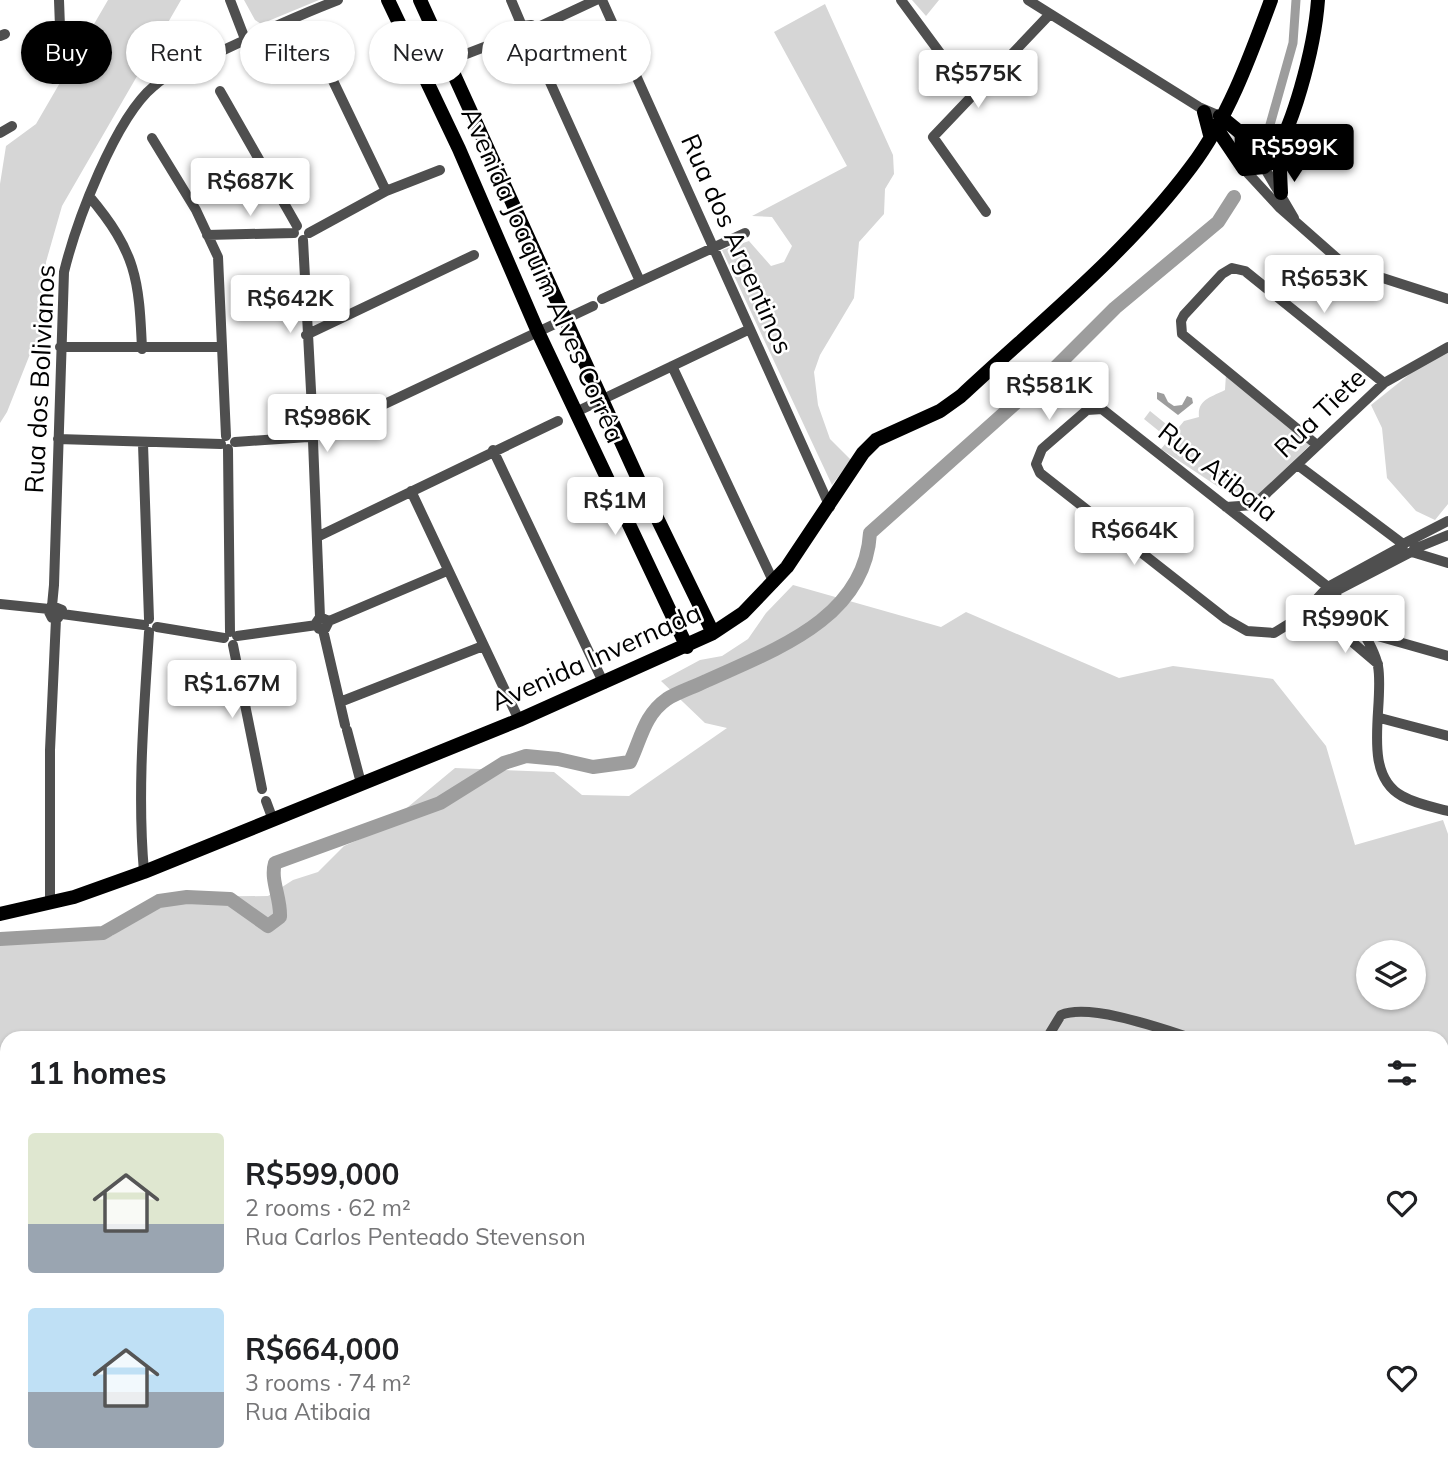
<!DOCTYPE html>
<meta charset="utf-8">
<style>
body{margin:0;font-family:Mulish,sans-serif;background:#f2f2f2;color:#202124;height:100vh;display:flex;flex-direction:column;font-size:26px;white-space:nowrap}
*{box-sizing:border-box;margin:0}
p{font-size:23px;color:#757577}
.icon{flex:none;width:38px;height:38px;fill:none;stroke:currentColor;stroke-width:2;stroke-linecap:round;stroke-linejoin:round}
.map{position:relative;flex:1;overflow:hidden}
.details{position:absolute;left:0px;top:1031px;width:1449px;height:450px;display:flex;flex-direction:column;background:#fff;border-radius:21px 21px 0 0;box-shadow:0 2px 5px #0004}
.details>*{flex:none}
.hud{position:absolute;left:21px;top:21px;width:700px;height:63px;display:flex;gap:14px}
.fabs{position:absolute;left:1356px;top:940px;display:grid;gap:14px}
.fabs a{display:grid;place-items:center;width:70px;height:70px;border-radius:50%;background:#fff;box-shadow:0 2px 5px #0004;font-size:35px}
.price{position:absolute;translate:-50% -60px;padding:0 16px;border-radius:7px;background:#fff;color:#222;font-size:23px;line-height:46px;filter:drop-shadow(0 2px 4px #0008)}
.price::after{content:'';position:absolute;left:50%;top:42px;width:21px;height:16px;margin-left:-10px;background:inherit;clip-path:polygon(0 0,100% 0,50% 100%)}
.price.on{background:#000;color:#fff}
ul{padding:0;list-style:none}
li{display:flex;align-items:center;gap:21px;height:175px;padding:0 28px}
li span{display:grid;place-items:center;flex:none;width:196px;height:140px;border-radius:7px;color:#555}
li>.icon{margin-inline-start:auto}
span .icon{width:84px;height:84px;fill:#fffc;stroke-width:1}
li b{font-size:30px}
h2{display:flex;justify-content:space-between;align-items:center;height:84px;padding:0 28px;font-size:30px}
.tag{padding:0 24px;border-radius:32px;background:#fff;box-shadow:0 2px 5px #0004;font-size:24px;line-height:63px}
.tag.on{background:#000;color:#fff}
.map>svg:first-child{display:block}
</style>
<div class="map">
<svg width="1448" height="1480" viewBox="0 0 1448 1480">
<rect width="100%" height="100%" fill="#fff"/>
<path fill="#d6d6d6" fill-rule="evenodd" d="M108 0H181L62 206 46 262 43 342 34 344 7 412 0 423V184L6 146 36 124Z
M244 0H319L261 24 255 20Z
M912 0H939L926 16Z
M825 4 893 155 894 174 885 189 884 214 859 242 854 298 820 355 814 372 818 405 830 439 851 460 832 485 722 250 749 241 771 266 784 262 792 246 772 217 752 216 847 166 774 32Z
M1448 351V504L1435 520 1416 511 1387 478 1382 428 1371 405 1416 369Z
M1226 374 1311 444 1258 495 1223 490 1161 449 1184 421 1199 417C1197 399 1212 397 1225 390Z
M1150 411 1171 428 1165 436 1144 419Z
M793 585 941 627 966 612 1119 678 1173 666 1273 679 1326 746 1355 845 1443 820 1448 834V1408L1442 1407V1038H7V1201L0 1200V935L82 940 112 936 163 897 268 896 293 880 318 872 344 846 379 831 455 768 554 772 582 795 629 796 727 728 705 723 661 681 700 660 722 656 748 639 766 613ZM1368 952H1414V998H1368Z
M0 1244 7 1246V1292H0Z
M266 1474H463L467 1480H262Z
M736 1474H879L868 1480H735Z
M1082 1474H1309L1304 1480H1085Z"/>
<path fill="#9d9d9d" d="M1157 392 1164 394 1168 402 1174 406 1182 405 1187 396 1192 398 1193 403 1178 415 1157 399Z"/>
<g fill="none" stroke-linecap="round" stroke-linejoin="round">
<path stroke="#9d9d9d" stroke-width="9" d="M1266 139 1293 43 1296 0"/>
<path stroke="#9d9d9d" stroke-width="14" d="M0 939 103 933 159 901 187 897 230 899 268 926 280 917C281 898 270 880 275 863L440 803 504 763 526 756 558 759 593 767 630 762C641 739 644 715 667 699 678 692 694 687 706 681 774 650 865 619 870 533L1056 367 1115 308 1218 222 1234 197"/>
<path stroke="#4f4f4f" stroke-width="10" d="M59 0 60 27
M230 0 245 39
M511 0 522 26 521 35 527 39 533 36 531 25 522 26
M602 0 830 507
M901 0 971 95
M1028 0 1199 107 1220 116
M534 29 596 0
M310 33 386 191
M0 36 5 34
M530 38 639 279
M448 61 521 33
M220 91 297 226
M0 133 12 126
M152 138 196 210 218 257 226 436
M1264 167 1294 218
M1244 169 1280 208 1339 260 1361 271 1448 299
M89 196C136 252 139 278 142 349
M986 212 933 137 1050 14
M309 233 386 191 440 170
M207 235 294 233
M303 240 313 428
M602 299 745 233
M306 335 474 255
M60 347H221
M672 366 774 583
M578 411 750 329
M321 434 593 306
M58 439 221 444
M313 441 320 617 316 623 319 629H325L329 621 320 617
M235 442 308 437
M143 444 149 619
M1317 445 1182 334 1181 321 1184 315 1222 274 1232 268 1245 271 1384 383
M228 449 230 632
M493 450 604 684
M1299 466 1403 544
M411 491 519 720
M1226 507 1254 505 1384 383 1448 347
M317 537 558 421
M1407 542 1448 521
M1414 549 1448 535
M1412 552 1448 563
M1330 594 1409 553
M1340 603C1344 617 1354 621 1362 632 1368 639 1376 656 1378 666 1385 704 1360 773 1402 796 1416 804 1433 807 1448 811
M0 604 49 609
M52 606 62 610 58 618H52L49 612 52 606 54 585 64 272C76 223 115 118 154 86 169 72 192 65 211 56 253 36 294 17 338 0
M62 614 144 625
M1300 617 1338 626
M329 621 447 571
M157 627 224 638
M323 630 345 725
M1360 631 1448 656
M237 636 317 625
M233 645 262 789
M1378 664 1331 624C1344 614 1341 595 1328 587L1102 409 1087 410 1042 449 1036 464 1040 473 1226 619 1247 631 1274 633 1300 617 1328 587 1403 546
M340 702 483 646
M1380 718 1448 736
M347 730 361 783
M266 801 273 820
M144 872C137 792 144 712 149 632
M50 904V750L56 619
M1047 1038 1061 1015C1090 1003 1160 1028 1191 1038
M1442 1146 1448 1145
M0 1297 7 1296
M108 1474 109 1480
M472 1474 476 1480
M1012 1474 1015 1480
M0 1480 15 1474
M241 1480 250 1474
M568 1480 574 1474
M1214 1480 1227 1474"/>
<path stroke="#000" stroke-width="14" d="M388 0 459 149 538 332 687 647
M420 0 639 481 713 633
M1204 112 1210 135
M1220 116 1242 134 1264 167
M1215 126 1244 169 1264 167
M1279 149 1281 193
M1264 167C1293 138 1315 42 1318 0
M0 914 74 897 144 872 519 720 713 633 743 613 787 567 863 453 876 440 940 411 961 396C1039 323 1127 253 1191 167 1228 118 1250 57 1271 0"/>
</g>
<g text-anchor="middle" stroke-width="5" stroke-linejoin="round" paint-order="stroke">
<g font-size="26" fill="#000" stroke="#fff">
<text transform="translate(737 244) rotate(66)" y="9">Rua dos Argentinos</text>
<text transform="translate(543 275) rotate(66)" y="9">Avenida Joaquim Alves Corrêa</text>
<text transform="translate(40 379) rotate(-87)" y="9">Rua dos Bolivianos</text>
<text transform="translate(1320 413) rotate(-44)" y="9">Rua Tiete</text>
<text transform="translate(1218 472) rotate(38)" y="9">Rua Atibaia</text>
<text transform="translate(596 657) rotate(-24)" y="9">Avenida Invernada</text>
</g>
</g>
</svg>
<div class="fabs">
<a><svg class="icon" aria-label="layers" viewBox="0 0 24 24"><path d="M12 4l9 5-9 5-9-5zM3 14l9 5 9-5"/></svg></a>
</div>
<b class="price" style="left:978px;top:110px">R$575K</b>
<b class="price on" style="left:1294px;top:184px">R$599K</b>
<b class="price" style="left:250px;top:218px">R$687K</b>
<b class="price" style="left:1324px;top:315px">R$653K</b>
<b class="price" style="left:290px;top:335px">R$642K</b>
<b class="price" style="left:1049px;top:422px">R$581K</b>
<b class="price" style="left:327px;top:454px">R$986K</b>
<b class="price" style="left:615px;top:537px">R$1M</b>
<b class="price" style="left:1134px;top:567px">R$664K</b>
<b class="price" style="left:1345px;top:655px">R$990K</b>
<b class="price" style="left:232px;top:720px">R$1.67M</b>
<div class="hud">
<a class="tag on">Buy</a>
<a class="tag">Rent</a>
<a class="tag">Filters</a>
<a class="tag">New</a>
<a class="tag">Apartment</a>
</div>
<section class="details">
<h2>11 homes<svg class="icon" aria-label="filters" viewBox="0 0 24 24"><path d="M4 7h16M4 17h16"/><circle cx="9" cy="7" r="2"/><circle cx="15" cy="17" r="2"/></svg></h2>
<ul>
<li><span style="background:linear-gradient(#dfe7d0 65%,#9aa5b1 0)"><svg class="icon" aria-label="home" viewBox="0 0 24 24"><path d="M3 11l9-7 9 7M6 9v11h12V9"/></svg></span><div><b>R$599,000</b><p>2 rooms · 62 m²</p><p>Rua Carlos Penteado Stevenson</p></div><svg class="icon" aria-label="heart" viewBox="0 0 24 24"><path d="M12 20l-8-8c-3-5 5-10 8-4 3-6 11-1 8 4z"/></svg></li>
<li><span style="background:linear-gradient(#bfe0f5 60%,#9aa5b1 0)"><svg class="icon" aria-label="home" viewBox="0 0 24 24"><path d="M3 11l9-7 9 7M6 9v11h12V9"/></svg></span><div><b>R$664,000</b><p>3 rooms · 74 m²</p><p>Rua Atibaia</p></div><svg class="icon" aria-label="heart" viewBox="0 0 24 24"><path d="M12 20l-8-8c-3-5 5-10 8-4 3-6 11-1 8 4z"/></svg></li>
</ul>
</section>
</div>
